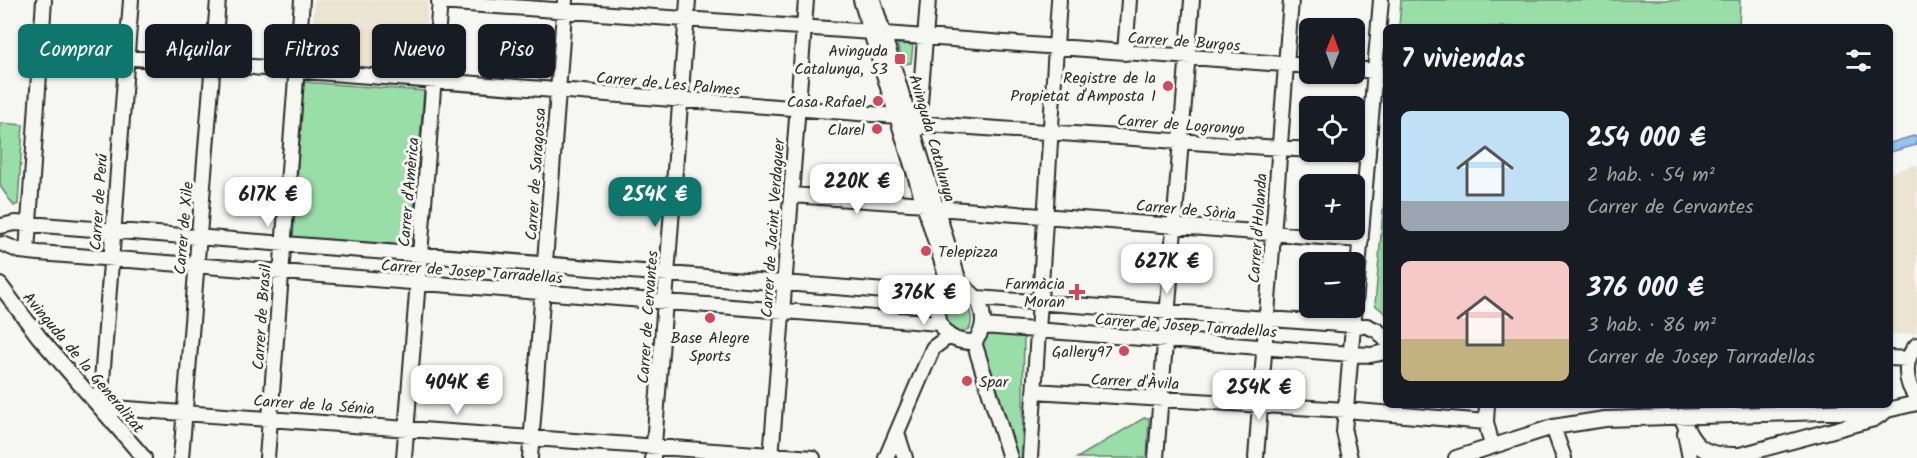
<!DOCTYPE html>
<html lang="es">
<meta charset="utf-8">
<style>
body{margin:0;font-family:Kalam,sans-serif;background:#20242c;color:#f1f3f6;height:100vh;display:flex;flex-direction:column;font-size:22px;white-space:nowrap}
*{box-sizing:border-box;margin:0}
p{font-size:20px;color:#9ea1a6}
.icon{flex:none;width:33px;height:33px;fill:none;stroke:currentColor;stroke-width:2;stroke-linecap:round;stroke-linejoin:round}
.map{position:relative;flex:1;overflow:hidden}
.details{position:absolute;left:1383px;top:24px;width:510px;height:384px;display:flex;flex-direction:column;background:#171b24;border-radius:9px;box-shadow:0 2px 4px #0004}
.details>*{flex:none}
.guide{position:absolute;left:18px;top:24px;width:570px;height:54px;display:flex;gap:12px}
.needle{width:39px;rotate:1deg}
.tools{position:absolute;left:1299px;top:18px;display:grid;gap:12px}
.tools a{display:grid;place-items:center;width:66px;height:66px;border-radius:9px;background:#171b24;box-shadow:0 2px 4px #0004;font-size:30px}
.price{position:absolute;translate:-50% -51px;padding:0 14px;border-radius:12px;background:#fff;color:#222;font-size:20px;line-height:39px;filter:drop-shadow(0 2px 3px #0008)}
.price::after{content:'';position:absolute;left:50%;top:36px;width:18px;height:14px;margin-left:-9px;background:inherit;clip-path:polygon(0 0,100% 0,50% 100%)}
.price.active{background:#0f766e;color:#fff}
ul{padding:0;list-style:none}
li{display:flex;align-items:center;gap:18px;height:150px;padding:0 18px}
li span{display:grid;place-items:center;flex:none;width:168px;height:120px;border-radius:9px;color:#555}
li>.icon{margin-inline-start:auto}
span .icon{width:72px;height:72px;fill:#fffc;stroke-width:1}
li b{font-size:26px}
h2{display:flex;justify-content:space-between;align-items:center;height:72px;padding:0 18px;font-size:26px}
.pill{padding:0 21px;border-radius:9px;background:#171b24;box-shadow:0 2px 4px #0004;font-size:21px;line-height:54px}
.pill.active{background:#0f766e;color:#fff}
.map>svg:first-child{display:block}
</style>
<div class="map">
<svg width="1917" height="458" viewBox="0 0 1917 458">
<rect width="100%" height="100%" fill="#f6f6f2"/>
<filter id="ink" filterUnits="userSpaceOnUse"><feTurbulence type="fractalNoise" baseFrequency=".0167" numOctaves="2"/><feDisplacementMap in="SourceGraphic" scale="12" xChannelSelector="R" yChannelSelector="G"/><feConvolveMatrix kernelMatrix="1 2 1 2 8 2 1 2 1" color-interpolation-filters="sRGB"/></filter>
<g filter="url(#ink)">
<path fill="#ece4d3" d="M314 0H428L424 60 411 71 316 63 311 53Z
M1917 164V333L1890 335V173Z"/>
<path fill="#99dda8" stroke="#62846a" stroke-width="1.5" d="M1401 0H1740L1739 27H1399Z
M897 44 913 45 911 63 903 64Z
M304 82 424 91 411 246 293 237Z
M0 123 23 125 18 204 14 206 0 186Z
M1386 177V314L1375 305Z
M954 296C968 300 974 315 970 328L961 333 955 332 945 319 943 304 947 299Z
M990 332 1024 336 1022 458H1015L980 345Z
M1144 418H1149L1147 458H1077Z"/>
<path fill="#96c3f0" stroke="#6b86a1" stroke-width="1.5" d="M1917 135V145L1890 152V143Z"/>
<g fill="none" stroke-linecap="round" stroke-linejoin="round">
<g stroke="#2b2b2b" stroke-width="18">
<path id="minor" d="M131 0 100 407 813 458
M861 0 949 285
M873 0 960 285
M439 2 872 32
M885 34 1310 66
M41 51 898 116
M1125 53 1129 0
M1354 69 1375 71
M912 123 1310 150
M918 129 928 0
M1324 152 1368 155
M791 195 925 204
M937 208 1361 240
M1 226 15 223 42 225 937 295
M3 244 20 251 39 253 939 323
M27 252 44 0
M0 285 39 337 144 458
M949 285C978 283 994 322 974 342 943 343 935 323 937 295Z
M977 298 1367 326 1378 331 1386 340
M983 326 1351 354 1371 355 1386 352
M974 342 1010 458
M1917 345C1903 359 1904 383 1917 398
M1890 358 1908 359
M1034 391 1346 410 1486 422
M1487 405 1486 422 1492 446
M1681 416C1693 447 1703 456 1737 455
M1553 427 1564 458
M897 433 905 458
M1685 433 1690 458
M181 458 218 0
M267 458 302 0
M404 458 440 0
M530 458 565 0
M653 458 688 0
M771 458 806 0
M886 458 933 348 949 336
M1030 458 1059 0
M1156 458 1192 0
M1256 458 1291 0
M1350 458 1344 432 1381 0
M1456 458 1553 427 1605 419 1887 410 1917 403
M1729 458 1874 419 1886 411"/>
</g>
<use href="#minor" stroke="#f6f6f2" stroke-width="14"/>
</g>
</g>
<g fill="#d1495b" stroke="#f6f6f2" stroke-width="2">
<rect x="894" y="53" width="12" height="12" rx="3"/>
<circle cx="1168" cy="86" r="6"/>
<circle cx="878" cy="101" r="6"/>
<circle cx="877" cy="129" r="6"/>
<circle cx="926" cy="251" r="6"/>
<path d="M1074 283h6v6h6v6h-6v6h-6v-6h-6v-6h6z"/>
<circle cx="710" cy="318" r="6"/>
<circle cx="1124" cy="351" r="6"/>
<circle cx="967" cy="381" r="6"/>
</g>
<g text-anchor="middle" stroke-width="6" stroke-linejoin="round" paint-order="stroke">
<g font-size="16" fill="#2b2b2b" stroke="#f6f6f2">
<text transform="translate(1184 41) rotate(4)" y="6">Carrer de Burgos</text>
<text transform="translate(668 83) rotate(5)" y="6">Carrer de Les Palmes</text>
<text transform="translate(1181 124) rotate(4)" y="6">Carrer de Logronyo</text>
<text transform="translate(933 138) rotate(74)" y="6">Avinguda Catalunya</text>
<text transform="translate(535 174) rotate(-86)" y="6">Carrer de Saragossa</text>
<text transform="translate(408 192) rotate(-85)" y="6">Carrer d'Amèrica</text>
<text transform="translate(98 202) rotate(-86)" y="6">Carrer de Perú</text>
<text transform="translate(1186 209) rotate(5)" y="6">Carrer de Sòria</text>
<text transform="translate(183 228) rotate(-85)" y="6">Carrer de Xile</text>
<text transform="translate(772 228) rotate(-86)" y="6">Carrer de Jacint Verdaguer</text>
<text transform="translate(1257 228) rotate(-86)" y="6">Carrer d'Holanda</text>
<text transform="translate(472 271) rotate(4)" y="6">Carrer de Josep Tarradellas</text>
<text transform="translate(261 317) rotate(-86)" y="6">Carrer de Brasil</text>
<text transform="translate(647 317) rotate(-86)" y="6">Carrer de Cervantes</text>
<text transform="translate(1186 325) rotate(4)" y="6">Carrer de Josep Tarradellas</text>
<text transform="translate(84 362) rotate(50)" y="6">Avinguda de la Generalitat</text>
<text transform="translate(1135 381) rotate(3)" y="6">Carrer d'Àvila</text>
<text transform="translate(314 404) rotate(4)" y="6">Carrer de la Sénia</text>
</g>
<g font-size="16" fill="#2b2b2b" stroke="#f6f6f2" text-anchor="end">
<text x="888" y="56">Avinguda<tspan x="888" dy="18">Catalunya, 53</tspan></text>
<text x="1156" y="83">Registre de la<tspan x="1156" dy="18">Propietat d'Amposta 1</tspan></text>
<text x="866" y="107">Casa Rafael</text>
<text x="865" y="135">Clarel</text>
<text x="938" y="257" text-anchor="start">Telepizza</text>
<text x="1065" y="289">Farmàcia<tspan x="1065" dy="18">Moran</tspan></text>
<text x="710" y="343" text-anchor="middle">Base Alegre<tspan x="710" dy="18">Sports</tspan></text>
<text x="1112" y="357">Gallery97</text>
<text x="979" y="387" text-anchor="start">Spar</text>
</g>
</g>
</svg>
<div class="tools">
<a><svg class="needle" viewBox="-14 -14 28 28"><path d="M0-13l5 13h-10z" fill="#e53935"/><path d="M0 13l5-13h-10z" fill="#9ea1a6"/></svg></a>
<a><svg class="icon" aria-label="locate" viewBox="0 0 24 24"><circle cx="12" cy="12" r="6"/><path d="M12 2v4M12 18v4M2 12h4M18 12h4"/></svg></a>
<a>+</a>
<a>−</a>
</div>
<b class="price" style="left:857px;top:215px">220K €</b>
<b class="price" style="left:268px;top:228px">617K €</b>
<b class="price active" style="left:655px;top:228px">254K €</b>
<b class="price" style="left:1167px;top:295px">627K €</b>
<b class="price" style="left:924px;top:326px">376K €</b>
<b class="price" style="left:457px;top:416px">404K €</b>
<b class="price" style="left:1259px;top:421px">254K €</b>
<div class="guide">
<a class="pill active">Comprar</a>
<a class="pill">Alquilar</a>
<a class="pill">Filtros</a>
<a class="pill">Nuevo</a>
<a class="pill">Piso</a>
</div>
<section class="details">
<h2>7 viviendas<svg class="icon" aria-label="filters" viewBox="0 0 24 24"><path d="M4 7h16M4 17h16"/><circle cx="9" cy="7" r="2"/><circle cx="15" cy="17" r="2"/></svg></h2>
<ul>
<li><span style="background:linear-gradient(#bfe0f5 75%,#9aa5b1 0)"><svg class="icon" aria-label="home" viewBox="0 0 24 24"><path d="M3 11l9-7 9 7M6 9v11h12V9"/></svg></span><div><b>254 000 €</b><p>2 hab. · 54 m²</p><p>Carrer de Cervantes</p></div></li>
<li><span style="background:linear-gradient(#f6c9c9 65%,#c2b280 0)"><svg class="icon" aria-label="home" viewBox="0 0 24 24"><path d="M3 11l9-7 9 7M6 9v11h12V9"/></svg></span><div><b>376 000 €</b><p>3 hab. · 86 m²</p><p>Carrer de Josep Tarradellas</p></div></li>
</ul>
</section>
</div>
